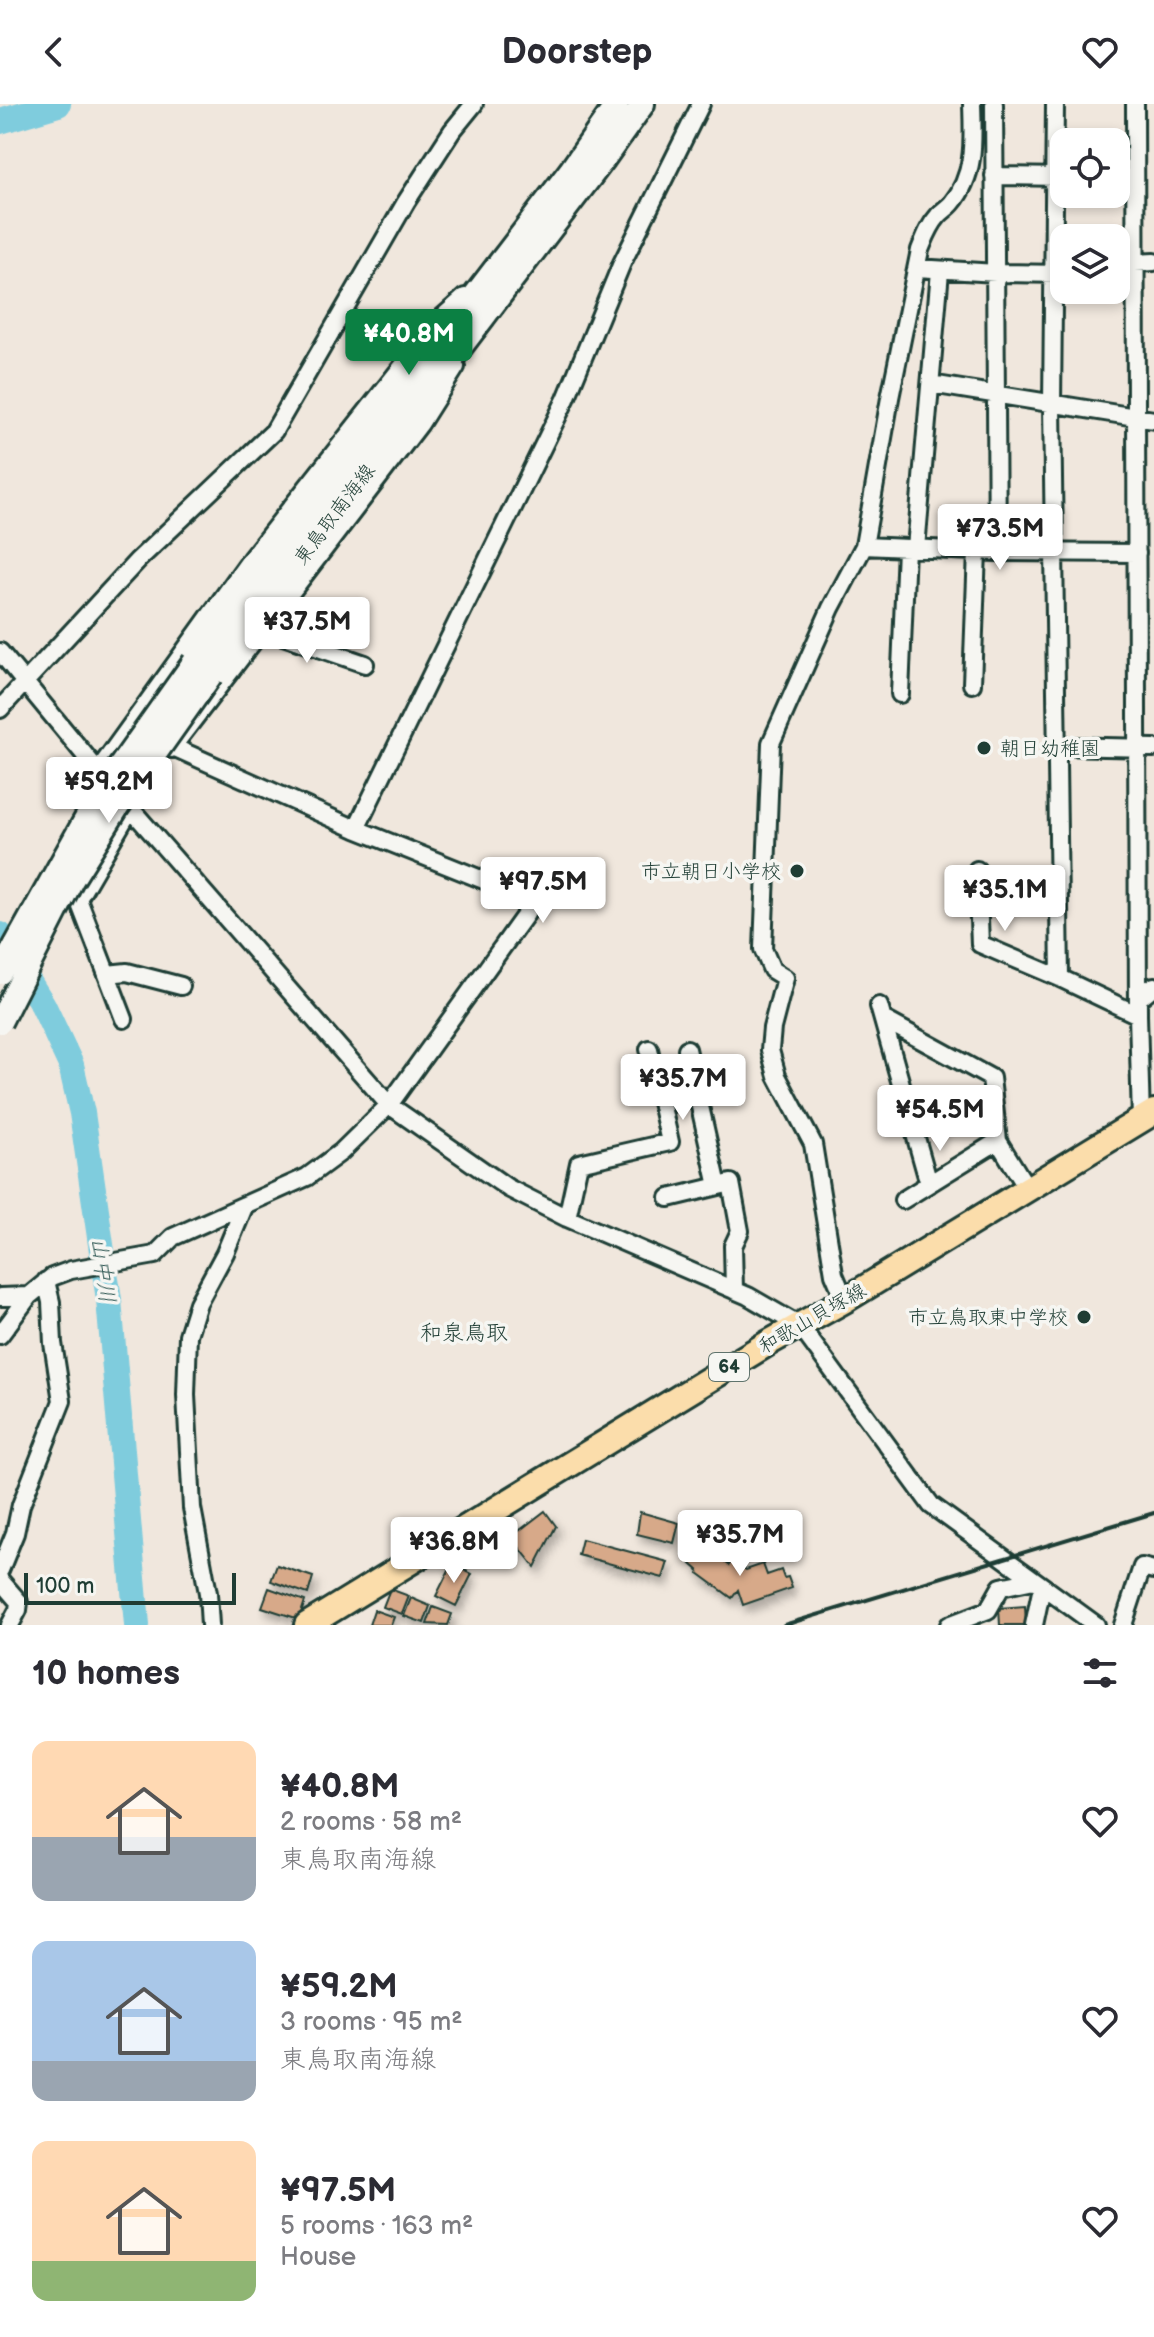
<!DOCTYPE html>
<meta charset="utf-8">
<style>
body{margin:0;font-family:"Balsamiq Sans","Klee One",sans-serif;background:#f7f7f7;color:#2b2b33;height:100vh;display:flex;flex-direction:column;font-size:30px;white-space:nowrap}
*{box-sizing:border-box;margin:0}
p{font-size:26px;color:#7c7c81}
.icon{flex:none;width:44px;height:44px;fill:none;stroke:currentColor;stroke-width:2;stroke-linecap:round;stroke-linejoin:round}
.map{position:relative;height:1521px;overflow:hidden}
.sheet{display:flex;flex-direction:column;background:#fff;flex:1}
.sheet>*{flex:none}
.fabs{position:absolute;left:1050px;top:24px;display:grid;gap:16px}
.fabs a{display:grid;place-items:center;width:80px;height:80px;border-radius:16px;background:#fff;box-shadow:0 4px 12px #0003;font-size:40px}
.scale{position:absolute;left:24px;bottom:20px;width:212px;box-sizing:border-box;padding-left:8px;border:4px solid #1f3d34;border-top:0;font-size:22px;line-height:28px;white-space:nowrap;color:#1f3d34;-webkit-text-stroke:6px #f6f6f2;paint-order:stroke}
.price{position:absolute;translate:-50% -68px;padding:0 18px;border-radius:8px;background:#fff;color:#222;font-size:26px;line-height:52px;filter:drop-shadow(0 2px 4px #0008)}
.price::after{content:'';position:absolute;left:50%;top:48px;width:24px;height:18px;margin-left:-12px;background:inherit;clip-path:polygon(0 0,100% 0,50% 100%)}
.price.selected{background:#0b8043;color:#fff}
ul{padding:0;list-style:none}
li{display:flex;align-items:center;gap:24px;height:200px;padding:0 32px}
li span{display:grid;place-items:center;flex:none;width:224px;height:160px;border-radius:16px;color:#555}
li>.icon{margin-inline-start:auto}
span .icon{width:96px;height:96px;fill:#fffc;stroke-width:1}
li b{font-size:34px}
h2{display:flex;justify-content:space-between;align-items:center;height:96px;padding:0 32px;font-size:34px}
header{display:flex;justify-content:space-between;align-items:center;height:104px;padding:0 32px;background:#fff;font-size:36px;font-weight:600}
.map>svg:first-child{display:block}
</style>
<header><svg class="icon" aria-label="back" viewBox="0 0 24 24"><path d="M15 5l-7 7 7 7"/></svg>Doorstep<svg class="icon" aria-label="heart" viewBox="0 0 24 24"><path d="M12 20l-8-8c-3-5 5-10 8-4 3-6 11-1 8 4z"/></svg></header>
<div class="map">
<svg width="1154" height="1521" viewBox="0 0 1154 1521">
<defs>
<filter id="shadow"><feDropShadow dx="4" dy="7" stdDeviation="4" flood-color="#0004"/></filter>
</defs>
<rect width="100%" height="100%" fill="#f0e7dd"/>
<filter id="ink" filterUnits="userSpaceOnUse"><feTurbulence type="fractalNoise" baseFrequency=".0125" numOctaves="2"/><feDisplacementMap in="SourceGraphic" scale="16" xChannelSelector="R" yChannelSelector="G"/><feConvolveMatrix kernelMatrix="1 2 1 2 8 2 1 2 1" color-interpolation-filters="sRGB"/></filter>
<g filter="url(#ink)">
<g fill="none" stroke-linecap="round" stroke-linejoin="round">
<path stroke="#7fccdd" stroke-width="26" d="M0 17 58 0
M0 831 43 901 71 961 82 1009 109 1196 137 1521"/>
</g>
<path fill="#d7a989" stroke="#1f3d34" stroke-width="2" filter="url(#shadow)" d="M545 1407 556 1422 535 1463 511 1433Z
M640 1408 679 1419 674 1439 637 1430Z
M582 1435 668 1458 663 1474 578 1451Z
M701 1446 708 1451 710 1448 729 1461 732 1456 746 1466 763 1460 767 1471 781 1466 784 1474 788 1473 792 1484 743 1501 738 1486 732 1494 698 1469 699 1467 691 1460Z
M452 1460 472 1470 456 1502 436 1492Z
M277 1461 313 1473 308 1490 271 1477Z
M269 1484 305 1497 299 1515 262 1503Z
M390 1485 409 1492 402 1510 383 1503Z
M411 1494 430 1502 424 1519 404 1512Z
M1025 1502 1026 1521H1000L999 1504Z
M433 1503 452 1510 448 1521 427 1520Z
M374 1506 394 1513 391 1521H369Z"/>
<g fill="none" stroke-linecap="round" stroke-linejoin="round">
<g stroke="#1f3d34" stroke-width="22">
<path id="minor" d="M994 0 997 448
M1055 0 1052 301 1060 874
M1135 0 1138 911 1141 1016
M994 72 1064 73
M1135 159 1154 158
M917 164 996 169 1063 170
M931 280 1154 316
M864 442 997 448 1137 449
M916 444 940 167
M263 525 365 560
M0 548 98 667 252 453 438 217 465 193
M972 580 977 447
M900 590 906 444
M0 605 138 456 274 327 406 98 452 27 474 0
M1056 642 1154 644
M171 645 420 320 456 263
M98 667 389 1001 508 1084 567 1114 748 1192 800 1222 931 1401 1096 1521
M356 725 566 295 622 159 701 0
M977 766 980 840 1060 874 1138 911
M107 870 127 868 181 882
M1138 895 1154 882
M879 902 929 1080
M124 915 78 795 135 697
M883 915 991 974 998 1037 1027 1084
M687 945 718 1082
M669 1094 731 1079 740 1127 733 1142 734 1186
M903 1096 998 1037
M567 1114 579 1059 670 1038 649 945
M0 1193 29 1192 52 1173 71 1166 155 1151 173 1133 307 1073 341 1048 389 1001 526 810 530 801 526 793 356 725 173 643
M845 1196 834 1170 813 1040 777 972 770 946 772 924 785 874 772 866 763 845 771 639 831 504 864 442 890 294 920 146C925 134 929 122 938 112 942 107 948 104 952 99 976 70 973 35 972 0
M0 1231 29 1192
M0 1466 15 1429 21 1401 62 1297 53 1239 51 1198 46 1177
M0 1476 19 1498 18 1506 10 1521
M210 1521 208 1489 192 1404 186 1291 188 1231 198 1199 225 1149 244 1103
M949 1521 988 1506 1001 1483 1034 1476
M1034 1521 1042 1483
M1123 1521 1142 1463 1154 1466"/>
</g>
<g stroke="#1f3d34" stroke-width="28">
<path id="secondary" d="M194 558 570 67 617 0
M211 571 604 55 643 0"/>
</g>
<g stroke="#1f3d34" stroke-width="30">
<path id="primary" d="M307 1521 770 1238 845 1196 1154 1008"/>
</g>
<use href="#minor" stroke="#f6f6f2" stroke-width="16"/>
<use href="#secondary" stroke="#f6f6f2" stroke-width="22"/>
<use href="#primary" stroke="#fbddab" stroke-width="24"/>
<path stroke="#1f3d34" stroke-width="4" d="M784 1521 1154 1409"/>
<g stroke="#1f3d34" stroke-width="28" stroke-linecap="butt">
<path id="secondary-bridge" d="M0 869 98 693 194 558
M0 918 72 776 117 704 211 571"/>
</g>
<use href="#secondary-bridge" stroke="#f6f6f2" stroke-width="22"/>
</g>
</g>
<g fill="#1f3d34" stroke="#f6f6f2" stroke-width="3">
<circle cx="984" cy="644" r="8"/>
<circle cx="797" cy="767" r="8"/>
<circle cx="1084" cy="1213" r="8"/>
</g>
<g text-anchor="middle" stroke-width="7" stroke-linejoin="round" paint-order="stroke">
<rect fill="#f6f6f2" stroke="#60746d" stroke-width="2" x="709" y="1249" width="40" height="28" rx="6"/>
<g font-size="18" font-weight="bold" fill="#1f3d34">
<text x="729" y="1269">64</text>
</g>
<g font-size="20" fill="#1f3d34" stroke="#f6f6f2">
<text transform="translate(334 410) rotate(-53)" y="7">東鳥取南海線</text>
<text transform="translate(812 1214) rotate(-30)" y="7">和歌山貝塚線</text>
</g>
<g font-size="20" fill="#1f3d34" stroke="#f6f6f2" text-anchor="end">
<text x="1000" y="651" text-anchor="start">朝日幼稚園</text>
<text x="781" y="774">市立朝日小学校</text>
<text x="1068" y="1220">市立鳥取東中学校</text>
</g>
<g font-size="22" font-style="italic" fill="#325a56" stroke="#f6f6f2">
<text transform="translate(104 1166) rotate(82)" y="8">山中川</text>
</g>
<g font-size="22" fill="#1f3d34" stroke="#f6f6f2">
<text x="464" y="1236">和泉鳥取</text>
</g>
</g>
</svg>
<div class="fabs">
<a><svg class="icon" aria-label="locate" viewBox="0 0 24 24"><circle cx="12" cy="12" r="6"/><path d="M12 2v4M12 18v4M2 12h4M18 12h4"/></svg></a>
<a><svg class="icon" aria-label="layers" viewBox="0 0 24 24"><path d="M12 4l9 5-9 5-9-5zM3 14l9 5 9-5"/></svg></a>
</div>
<div class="scale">100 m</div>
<b class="price selected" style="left:409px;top:273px">¥40.8M</b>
<b class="price" style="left:1000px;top:468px">¥73.5M</b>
<b class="price" style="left:307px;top:561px">¥37.5M</b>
<b class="price" style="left:109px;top:721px">¥59.2M</b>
<b class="price" style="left:543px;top:821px">¥97.5M</b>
<b class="price" style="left:1005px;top:829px">¥35.1M</b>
<b class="price" style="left:683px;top:1018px">¥35.7M</b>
<b class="price" style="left:940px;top:1049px">¥54.5M</b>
<b class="price" style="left:740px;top:1474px">¥35.7M</b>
<b class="price" style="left:454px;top:1481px">¥36.8M</b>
</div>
<section class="sheet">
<h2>10 homes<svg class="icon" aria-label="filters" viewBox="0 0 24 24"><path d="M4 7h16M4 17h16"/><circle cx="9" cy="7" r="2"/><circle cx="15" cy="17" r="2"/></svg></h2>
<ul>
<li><span style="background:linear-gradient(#ffd9b3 60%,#9aa5b1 0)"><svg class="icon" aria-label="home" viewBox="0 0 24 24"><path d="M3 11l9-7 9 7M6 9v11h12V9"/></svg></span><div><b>¥40.8M</b><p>2 rooms · 58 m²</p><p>東鳥取南海線</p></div><svg class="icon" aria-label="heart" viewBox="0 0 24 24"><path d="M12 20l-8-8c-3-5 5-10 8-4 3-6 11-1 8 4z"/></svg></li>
<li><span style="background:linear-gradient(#a9c7e8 75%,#9aa5b1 0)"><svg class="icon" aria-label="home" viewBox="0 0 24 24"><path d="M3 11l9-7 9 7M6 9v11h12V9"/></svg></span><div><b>¥59.2M</b><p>3 rooms · 95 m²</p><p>東鳥取南海線</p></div><svg class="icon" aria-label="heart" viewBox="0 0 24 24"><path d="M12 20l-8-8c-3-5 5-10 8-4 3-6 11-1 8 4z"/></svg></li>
<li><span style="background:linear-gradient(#ffd9b3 75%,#8fb573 0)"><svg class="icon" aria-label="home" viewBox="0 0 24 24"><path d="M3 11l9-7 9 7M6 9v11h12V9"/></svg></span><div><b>¥97.5M</b><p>5 rooms · 163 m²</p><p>House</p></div><svg class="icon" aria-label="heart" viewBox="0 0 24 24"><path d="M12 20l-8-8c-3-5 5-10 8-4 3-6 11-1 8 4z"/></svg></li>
</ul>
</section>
